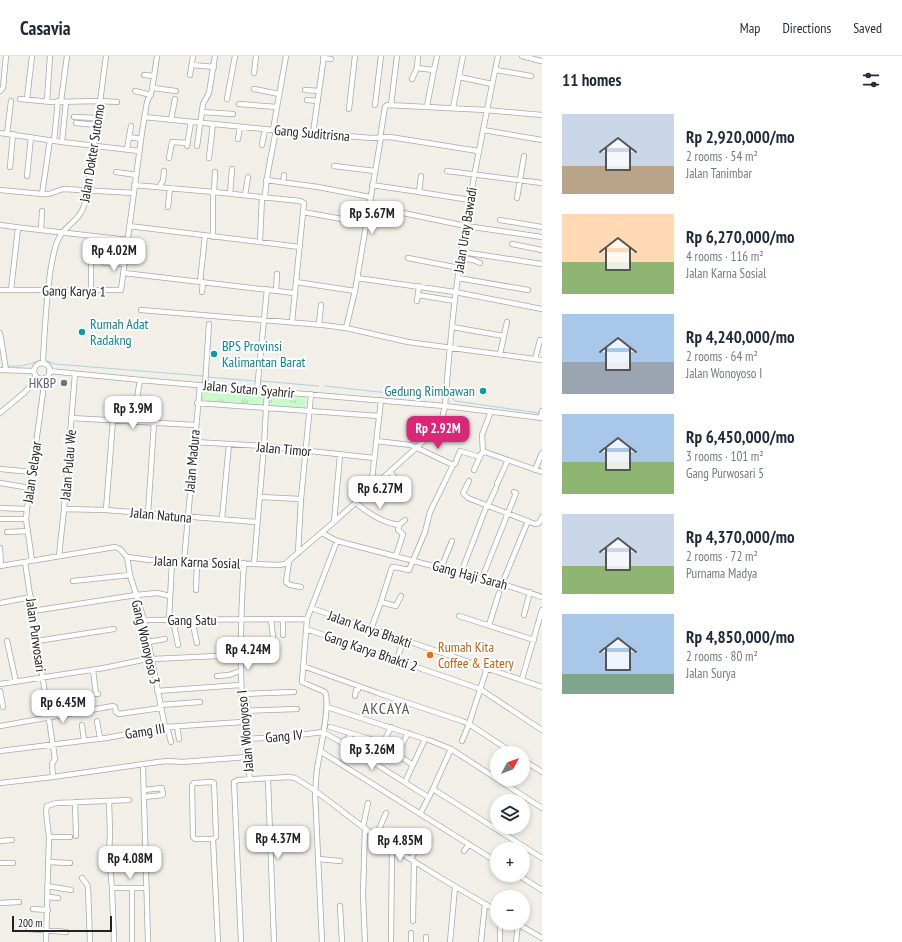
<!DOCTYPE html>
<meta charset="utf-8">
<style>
body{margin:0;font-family:"PT Sans Narrow",sans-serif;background:#f2f2f3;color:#1f2937;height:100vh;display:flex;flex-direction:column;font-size:15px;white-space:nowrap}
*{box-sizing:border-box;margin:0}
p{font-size:13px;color:#747a83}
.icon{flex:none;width:22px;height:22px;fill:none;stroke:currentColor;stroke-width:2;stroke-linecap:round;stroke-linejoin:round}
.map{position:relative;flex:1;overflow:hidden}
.details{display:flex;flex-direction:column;background:#fff;width:360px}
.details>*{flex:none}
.needle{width:26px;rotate:49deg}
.fabs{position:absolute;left:490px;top:690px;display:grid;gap:8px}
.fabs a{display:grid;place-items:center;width:40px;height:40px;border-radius:50%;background:#fff;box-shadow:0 2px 6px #0003;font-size:20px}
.scale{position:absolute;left:12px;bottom:10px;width:100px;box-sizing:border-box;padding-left:4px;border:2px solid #222;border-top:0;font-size:11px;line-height:14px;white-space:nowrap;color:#222;-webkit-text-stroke:3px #fff;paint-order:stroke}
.price{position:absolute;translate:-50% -34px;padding:0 9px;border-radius:8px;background:#fff;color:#222;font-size:13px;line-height:26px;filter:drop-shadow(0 1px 2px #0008)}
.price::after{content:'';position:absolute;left:50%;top:24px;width:12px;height:9px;margin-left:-6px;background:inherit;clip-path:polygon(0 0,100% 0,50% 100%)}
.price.on{background:#db2777;color:#fff}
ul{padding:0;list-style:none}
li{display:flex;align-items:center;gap:12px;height:100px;padding:0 20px}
li span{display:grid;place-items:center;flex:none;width:112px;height:80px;border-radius:0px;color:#555}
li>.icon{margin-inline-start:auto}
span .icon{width:48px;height:48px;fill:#fffc;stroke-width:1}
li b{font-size:17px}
h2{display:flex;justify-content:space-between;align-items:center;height:48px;padding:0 20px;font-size:17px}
header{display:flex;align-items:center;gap:24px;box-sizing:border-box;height:56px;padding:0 20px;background:#fff;border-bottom:1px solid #e0e1e3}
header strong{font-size:19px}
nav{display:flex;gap:22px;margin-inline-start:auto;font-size:14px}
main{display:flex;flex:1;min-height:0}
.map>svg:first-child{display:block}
</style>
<header>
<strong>Casavia</strong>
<nav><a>Map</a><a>Directions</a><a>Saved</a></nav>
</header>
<main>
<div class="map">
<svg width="542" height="886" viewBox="0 0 542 886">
<defs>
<pattern id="park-tufts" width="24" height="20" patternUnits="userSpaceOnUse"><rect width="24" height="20" fill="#c8facc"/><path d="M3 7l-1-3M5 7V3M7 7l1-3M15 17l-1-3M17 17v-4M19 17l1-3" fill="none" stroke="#acd6af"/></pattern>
</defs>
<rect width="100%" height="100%" fill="#f2efe9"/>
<path fill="url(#park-tufts)" d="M202 332 306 340 305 354 201 347Z"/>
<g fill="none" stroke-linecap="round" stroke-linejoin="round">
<path stroke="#aad3df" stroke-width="1" d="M47 305 55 308 203 320
M8 310C19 311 28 309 39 305
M208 321 255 325
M261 325 319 330
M325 330 388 337 442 341
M452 342 455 345 539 357"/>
<g stroke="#a9a9a9" stroke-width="6">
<path id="minor" d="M418 0 417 12 434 14 427 50
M522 0 541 5
M323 2 331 3
M192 9 214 11
M434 14 437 0
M496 14 531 20
M254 17 256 0
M144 19 154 20
M190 19 193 0
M459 21 492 28
M412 23 417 12
M153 32 176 35
M254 33 279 38
M305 34 319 35
M0 35 3 32 6 0
M135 35 151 39
M20 43 52 46 100 45 117 46
M27 43 32 0
M227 43 235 0
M307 44 318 45
M47 45 50 0
M61 45 67 0
M239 48 277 51
M375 49 381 0
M391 49 397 0
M453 52 463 0
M349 53 355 0
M202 56 233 58
M74 61 98 62
M144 61 273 74 371 82 390 81 478 95
M171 64 175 43
M76 67 97 69
M273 74 286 0
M483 74 542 84
M0 77 62 86 139 95
M313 77 324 0
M7 78 11 45
M129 81 141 83
M380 82 385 51 387 49 486 54 542 59
M238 83 240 71
M54 85 58 45
M62 86 66 46
M262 89 265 73
M187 90 191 66
M197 90 203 48 209 37 215 0
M127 93 131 70
M169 102 172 86 188 87
M209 102 213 68
M334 110 375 115
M10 111 13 78
M447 115 542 127
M116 116 136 119
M27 120 31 81
M266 124 318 131 370 141
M283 126 284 119
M134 129 214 136 300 145 304 147 292 266
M372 129 419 136 421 120
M160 131 161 127 163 125 164 115
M0 134 42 138H49L63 133 134 137
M213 136V181
M214 136 215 116
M419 136 470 144
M42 138 50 84
M230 138 232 113
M245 139 248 121
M265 142C266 119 272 97 276 74
M517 142 524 100
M369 150 466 170 542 181
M168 151 170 132
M303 156 342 163H366
M500 164 542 171
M0 169 23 172 128 184
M129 170 300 191
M41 174 42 155
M91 180V234
M260 186 262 141
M512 188 542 194
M462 196 542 208
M408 202 459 212
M461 202 473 204 480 207
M104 207 125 208
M111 207 112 195
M124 217 294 237
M357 222 455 236 542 253
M458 222 528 234
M200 226 205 180
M296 226 355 235
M0 234H121L142 76 147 46 152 34 157 0
M11 234 18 172
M276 235 277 218
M202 236 203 226
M418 239 455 245
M417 245 419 230
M141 254 323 269 346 272 408 286 542 304
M319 268 321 249
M452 271 504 280
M346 272 355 235 381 81
M0 277 6 314
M500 298 507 266
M535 303 540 284
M34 315a8 8 0 1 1 16 0a8 8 0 1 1-16 0Z
M44 308 43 303C45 272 46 242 51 211 53 202 54 192 58 184 64 169 80 166 85 147L98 62 106 0
M0 314 34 315
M49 315 151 325 445 350 542 362
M205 329 209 268
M257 334 267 233
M197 347 379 360
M0 357 24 337 38 322
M71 362 195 369
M541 362 542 355
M133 366 140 324
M376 385 411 389 453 409
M194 386 264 390 374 402
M483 396 482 379 491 355
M0 413 32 416
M474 414 481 398 485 396 542 416
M535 414 542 397
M469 425 463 437 468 442 535 468 539 467 542 461
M0 427 30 432
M376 428 385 436 393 440C398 437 401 432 400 427L390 416
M497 428 508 404
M371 432 381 344
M260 441 301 443
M356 447C368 457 383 467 399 469L405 464
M488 449 496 432
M0 452 27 453
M64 453 106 454 257 466
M106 454 113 364
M148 458 154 367
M0 463H26
M222 463 229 388
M334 466 340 399
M7 476 28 475
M322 477 337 485 502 528 542 541
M0 492 1 510
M298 497 301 443 311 338
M59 500 64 453 75 318
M396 500 403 478 398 474 400 468
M127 501 150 504 279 509 285 508 334 466 437 373 441 367 445 350C448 312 451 273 456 235 466 156 482 78 498 0
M32 505 26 463 27 453 45 322
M184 505 200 329
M25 506 55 703 52 708 53 721
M289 506 286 526 290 529 301 531
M244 507C240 567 239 625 245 684 247 697 247 711 250 723
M254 508 264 390 267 335
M0 510 115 491 120 493 127 501 130 519 144 564 165 671
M441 512 452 485
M461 517 487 449
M482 522 516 437 514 436
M73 525 130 519
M502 528 528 465
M196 534 197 506
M381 546 392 511H394L409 514 425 476 430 456 453 409 455 408 460 395 480 401
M0 547 31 541
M311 552 542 631
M33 555 136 539 157 537 170 540
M524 559 530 536
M459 560 534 584
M271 563 273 581
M283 563V579
M144 564 307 563
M169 564 172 505
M173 564 178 589
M192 564 197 587
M489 569 499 537
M306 573 480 633 542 674
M371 573 381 546 396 550 401 540
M7 585 16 626
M37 585 114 573
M148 586 165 583
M152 603 240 599
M397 604 403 584
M303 610 378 637 462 665 469 668 513 697
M93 614 96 638H98
M217 620 229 619 240 615
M522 623 542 554
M0 628 104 612 152 602
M0 635 3 651
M157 635 240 629
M242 638 294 636
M355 640 356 634H358L359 630
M247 647 248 664
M160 649 200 646
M327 651 425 683 405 726
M243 655 297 653
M97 665 100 682
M82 669 84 684
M0 670 113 650 115 651 116 656 119 658 161 652
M177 670 179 683
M167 671 171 686
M330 671 370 683 382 689 413 709
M245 683 283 681 323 676 344 688 428 741
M429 684 451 693 542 752
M462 685 469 668 487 612
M344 688 351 678
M382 689 391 671
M0 695 106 682 165 671 243 666
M320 695 497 806
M397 699 408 677
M523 704 542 716
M143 709 148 886
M268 723 274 886
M0 727 53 721 158 706 169 705 182 706 247 701
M433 733 542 802
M144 734 162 732 163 739 144 741
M109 745 110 776 109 800 112 832 114 886
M75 746 76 780
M420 758 433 733 451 693
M363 771 368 747
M376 780 386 757
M49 781H70
M213 783H195L193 781 192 730 194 727 212 726 214 727 216 778V781L213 783 218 886
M0 785 12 784
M464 795 469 788
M319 803 340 805
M411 803 425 776
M48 806 70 807
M0 807H13
M518 819 542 834
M82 822 86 827 88 831 90 886
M47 830 71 834
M112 832H147
M132 833V886
M48 841 58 842
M0 847 19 846
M340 850 342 886
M33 853 48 854
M413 865 414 805
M516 867 542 882
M29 873 66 876
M411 877V886
M46 886 49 781 46 756 47 750 56 747 129 744
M241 886 234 726 238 724 290 721 295 722C322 737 345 759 370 776 411 805 454 830 497 855
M322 886 315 736C316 729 316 721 317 714 319 698 331 649 325 636L302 626 307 563 337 485
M365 886 363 839 365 772
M391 886 392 791
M426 886V881
M450 886 455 831
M481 886 485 848
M500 886V867
M516 886 518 868"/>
</g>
<use href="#minor" stroke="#fff" stroke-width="4.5"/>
</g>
<g fill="#0f9aa8" stroke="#fff" stroke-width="1.5">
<circle cx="82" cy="276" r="4"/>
<circle cx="214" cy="298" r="4"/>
<circle cx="483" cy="335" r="4"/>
</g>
<circle fill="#6b7280" stroke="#fff" stroke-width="1.5" cx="64" cy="327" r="4"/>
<circle fill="#e8710a" stroke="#fff" stroke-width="1.5" cx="430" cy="599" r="4"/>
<g text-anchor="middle" stroke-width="4" stroke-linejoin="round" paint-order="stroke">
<g font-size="14" fill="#222" stroke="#fff">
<text transform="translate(312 77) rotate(5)" y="5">Gang Suditrisna</text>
<text transform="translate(92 97) rotate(-81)" y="5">Jalan Dokter Sutomo</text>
<text transform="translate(465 174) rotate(-81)" y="5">Jalan Uray Bawadi</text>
<text transform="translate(74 235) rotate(1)" y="5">Gang Karya 1</text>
<text transform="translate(249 333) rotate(5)" y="5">Jalan Sutan Syahrir</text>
<text transform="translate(284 393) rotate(5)" y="5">Jalan Timor</text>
<text transform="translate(192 405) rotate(-85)" y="5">Jalan Madura</text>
<text transform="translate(68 409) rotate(-85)" y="5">Jalan Pulau We</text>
<text transform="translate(32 416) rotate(-82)" y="5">Jalan Selayar</text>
<text transform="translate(161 459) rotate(5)" y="5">Jalan Natuna</text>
<text transform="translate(197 506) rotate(2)" y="5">Jalan Karna Sosial</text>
<text transform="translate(470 519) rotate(15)" y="5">Gang Haji Sarah</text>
<text x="192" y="569">Gang Satu</text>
<text transform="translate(370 573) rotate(19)" y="5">Jalan Karya Bhakti</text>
<text transform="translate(36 579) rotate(82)" y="5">Jalan Purwosari</text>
<text transform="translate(146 586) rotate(77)" y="5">Gang Wonoyoso 3</text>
<text transform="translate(371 595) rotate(19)" y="5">Gang Karya Bhakti 2</text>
<text transform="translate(145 675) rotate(-9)" y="5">Gamg III</text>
<text transform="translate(245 675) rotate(-95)" y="5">Jalan Wonoyoso I</text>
<text transform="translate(284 680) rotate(-5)" y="5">Gang IV</text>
</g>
<g font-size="14" fill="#0d838f" stroke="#fff" text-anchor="start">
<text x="90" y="273">Rumah Adat<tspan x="90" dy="16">Radakng</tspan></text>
<text x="222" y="295">BPS Provinsi<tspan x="222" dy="16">Kalimantan Barat</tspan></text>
<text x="475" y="340" text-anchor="end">Gedung Rimbawan</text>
</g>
<g font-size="14" fill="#5b616d" stroke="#fff" text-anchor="end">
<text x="56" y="332">HKBP</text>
</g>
<g font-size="14" fill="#c56008" stroke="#fff" text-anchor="start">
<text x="438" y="596">Rumah Kita<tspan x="438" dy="16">Coffee &amp; Eatery</tspan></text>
</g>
<g font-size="16" letter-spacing="1" fill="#555" stroke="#fff">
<text x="386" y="658">AKCAYA</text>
</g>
</g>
</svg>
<div class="fabs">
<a><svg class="needle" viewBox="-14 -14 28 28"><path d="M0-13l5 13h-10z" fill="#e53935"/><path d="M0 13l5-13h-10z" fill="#747a83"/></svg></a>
<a><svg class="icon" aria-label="layers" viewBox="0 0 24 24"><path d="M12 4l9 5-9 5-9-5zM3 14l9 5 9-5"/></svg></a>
<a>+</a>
<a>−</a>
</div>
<div class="scale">200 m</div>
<b class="price" style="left:372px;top:179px">Rp 5.67M</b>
<b class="price" style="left:114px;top:216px">Rp 4.02M</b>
<b class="price" style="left:133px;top:374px">Rp 3.9M</b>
<b class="price on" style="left:438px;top:394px">Rp 2.92M</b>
<b class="price" style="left:380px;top:454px">Rp 6.27M</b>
<b class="price" style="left:248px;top:615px">Rp 4.24M</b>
<b class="price" style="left:63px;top:668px">Rp 6.45M</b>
<b class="price" style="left:372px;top:715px">Rp 3.26M</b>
<b class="price" style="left:278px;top:804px">Rp 4.37M</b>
<b class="price" style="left:400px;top:806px">Rp 4.85M</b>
<b class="price" style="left:130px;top:824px">Rp 4.08M</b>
</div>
<section class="details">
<h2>11 homes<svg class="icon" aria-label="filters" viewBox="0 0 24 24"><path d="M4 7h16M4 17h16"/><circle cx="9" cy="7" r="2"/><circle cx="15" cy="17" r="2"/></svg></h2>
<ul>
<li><span style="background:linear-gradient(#c9d6e8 65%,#b9a48a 0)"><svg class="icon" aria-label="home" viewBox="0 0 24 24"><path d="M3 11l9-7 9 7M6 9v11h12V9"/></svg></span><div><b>Rp 2,920,000/mo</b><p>2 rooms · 54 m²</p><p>Jalan Tanimbar</p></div></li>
<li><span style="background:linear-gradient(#ffd9b3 60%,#8fb573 0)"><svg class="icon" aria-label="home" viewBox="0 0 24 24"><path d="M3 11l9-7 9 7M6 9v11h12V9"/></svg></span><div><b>Rp 6,270,000/mo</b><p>4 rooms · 116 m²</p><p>Jalan Karna Sosial</p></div></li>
<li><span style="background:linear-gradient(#a9c7e8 60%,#9aa5b1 0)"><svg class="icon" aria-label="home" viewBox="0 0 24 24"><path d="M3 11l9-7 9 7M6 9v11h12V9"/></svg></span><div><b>Rp 4,240,000/mo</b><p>2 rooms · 64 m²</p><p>Jalan Wonoyoso I</p></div></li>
<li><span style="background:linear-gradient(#a9c7e8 60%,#8fb573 0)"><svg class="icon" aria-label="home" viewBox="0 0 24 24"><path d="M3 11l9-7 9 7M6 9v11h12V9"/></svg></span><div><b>Rp 6,450,000/mo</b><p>3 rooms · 101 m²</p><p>Gang Purwosari 5</p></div></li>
<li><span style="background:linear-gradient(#c9d6e8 65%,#8fb573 0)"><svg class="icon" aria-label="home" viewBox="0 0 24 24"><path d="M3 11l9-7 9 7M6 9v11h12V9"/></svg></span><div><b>Rp 4,370,000/mo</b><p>2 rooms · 72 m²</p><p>Purnama Madya</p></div></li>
<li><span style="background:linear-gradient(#a9c7e8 75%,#7fa58c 0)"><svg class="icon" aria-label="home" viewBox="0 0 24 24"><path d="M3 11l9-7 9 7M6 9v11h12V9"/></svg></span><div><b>Rp 4,850,000/mo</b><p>2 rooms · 80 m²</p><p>Jalan Surya</p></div></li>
</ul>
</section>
</main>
